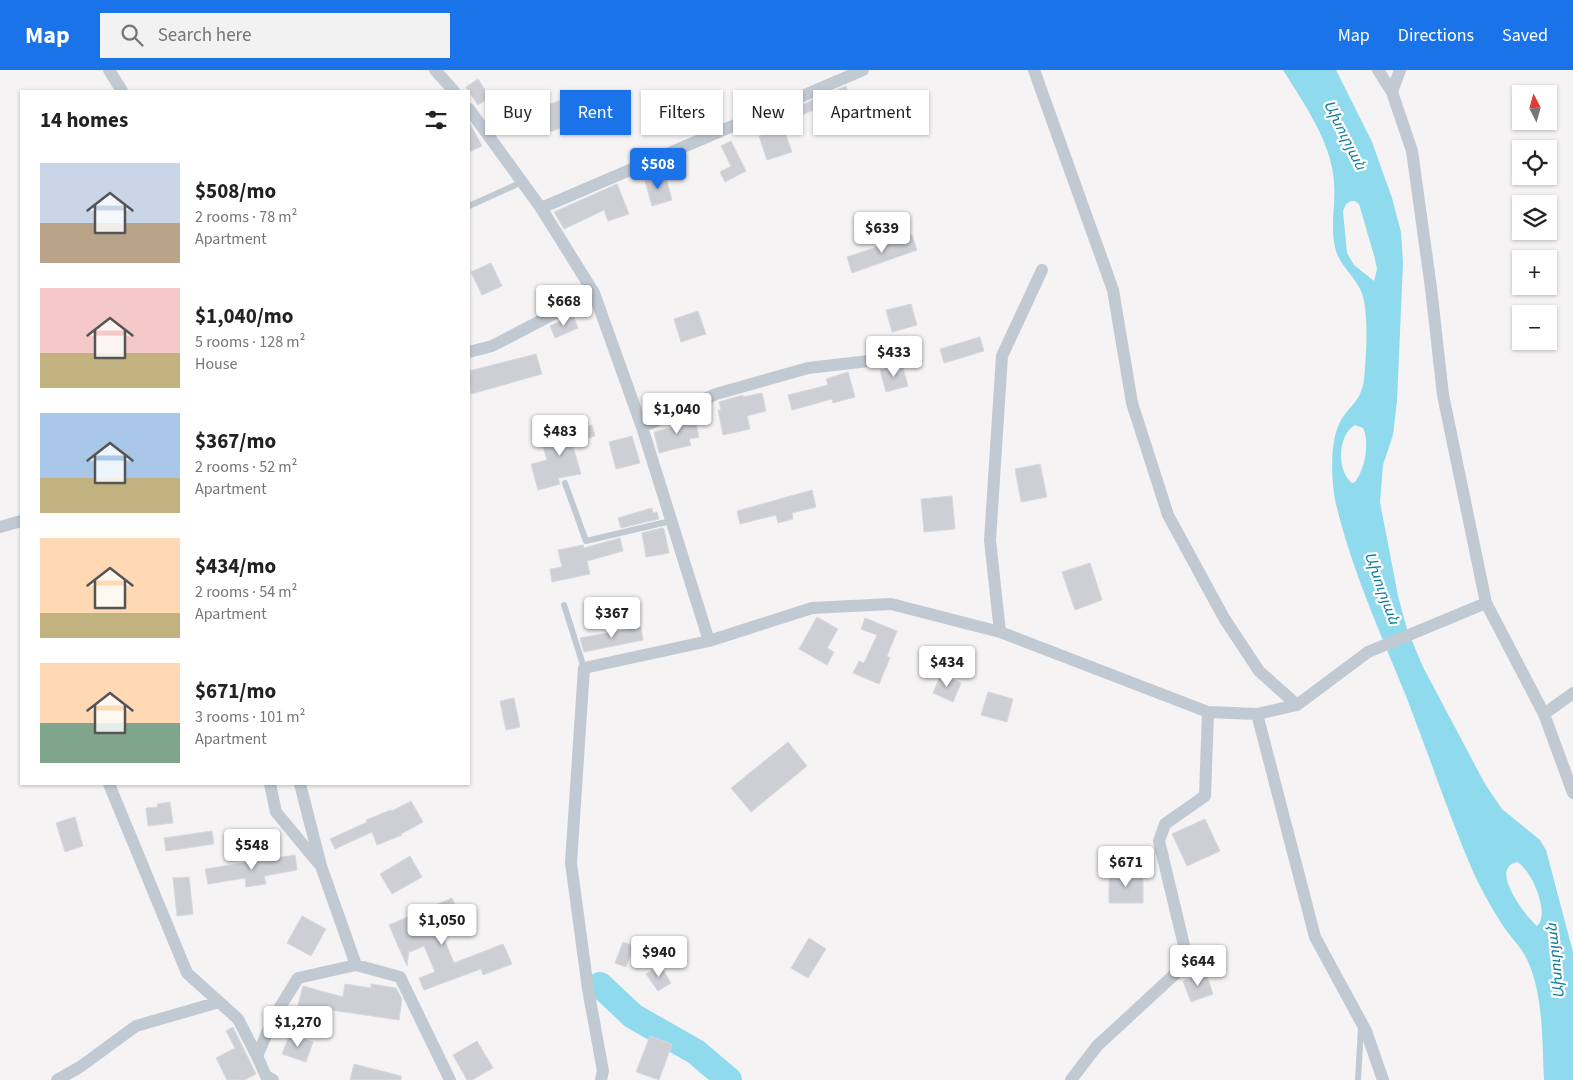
<!DOCTYPE html>
<meta charset="utf-8">
<style>
body{margin:0;font-family:"Source Sans 3","Noto Sans Armenian",sans-serif;background:#f2f2f2;color:#222;height:100vh;display:flex;flex-direction:column;font-size:19px;white-space:nowrap}
*{box-sizing:border-box;margin:0}
p{font-size:16px;color:#767676}
.icon{flex:none;width:28px;height:28px;fill:none;stroke:currentColor;stroke-width:2;stroke-linecap:round;stroke-linejoin:round}
.map{position:relative;flex:1;overflow:hidden}
.details{position:absolute;left:20px;top:20px;width:450px;height:695px;display:flex;flex-direction:column;background:#fff;border-radius:0px;box-shadow:0 1px 4px #0004}
.details>*{flex:none}
.guide{position:absolute;left:485px;top:20px;width:475px;height:45px;display:flex;gap:10px}
.needle{width:32px;rotate:354deg}
.controls{position:absolute;left:1512px;top:15px;display:grid;gap:10px}
.controls a{display:grid;place-items:center;width:45px;height:45px;border-radius:0px;background:#fff;box-shadow:0 1px 4px #0004;font-size:25px}
.price{position:absolute;translate:-50% -42px;padding:0 11px;border-radius:5px;background:#fff;color:#222;font-size:16px;line-height:32px;filter:drop-shadow(0 1px 2px #0008)}
.price::after{content:'';position:absolute;left:50%;top:30px;width:15px;height:11px;margin-left:-8px;background:inherit;clip-path:polygon(0 0,100% 0,50% 100%)}
.price.current{background:#1a73e8;color:#fff}
ul{padding:0;list-style:none}
li{display:flex;align-items:center;gap:15px;height:125px;padding:0 20px}
li span{display:grid;place-items:center;flex:none;width:140px;height:100px;border-radius:0px;color:#555}
li>.icon{margin-inline-start:auto}
span .icon{width:60px;height:60px;fill:#fffc;stroke-width:1}
li b{font-size:21px}
h2{display:flex;justify-content:space-between;align-items:center;height:60px;padding:0 20px;font-size:21px}
.chip{padding:0 18px;border-radius:0px;background:#fff;box-shadow:0 1px 4px #0004;font-size:18px;line-height:45px}
.chip.current{background:#1a73e8;color:#fff}
header{display:flex;align-items:center;gap:30px;box-sizing:border-box;height:70px;padding:0 25px;background:#1a73e8;color:#fff}
header strong{font-size:24px}
nav{display:flex;gap:28px;margin-inline-start:auto;font-size:18px}
.search{width:350px;height:45px;background:#f2f2f2;display:flex;align-items:center;gap:12px;box-sizing:border-box;padding:0 18px;border-radius:0px;color:#767676;font-size:19px}
.map>svg:first-child{display:block}
</style>
<header>
<strong>Map</strong>
<div class="search"><svg class="icon" aria-label="search" viewBox="0 0 24 24"><circle cx="10" cy="10" r="6"/><path d="M15 15l6 6"/></svg>Search here</div>
<nav><a>Map</a><a>Directions</a><a>Saved</a></nav>
</header>
<div class="map">
<svg width="1573" height="1010" viewBox="0 0 1573 1010">
<rect width="100%" height="100%" fill="#f5f3f3"/>
<path fill="#90daee" fill-rule="evenodd" d="M1283 0H1336L1372 72 1392 128 1401 162 1403 193 1397 331 1393 365 1383 395 1380 432 1398 526 1407 559 1423 597 1485 714 1502 739 1540 770 1546 780 1573 882V1010H1544C1542 970 1544 917 1523 882 1517 873 1509 865 1503 856 1493 840 1482 821 1474 804 1449 746 1429 685 1406 626 1381 564 1353 503 1337 438 1331 415 1329 373 1340 352 1349 335 1360 334 1364 310 1366 288 1370 238 1360 219 1353 205 1338 193 1335 177 1330 156 1336 134 1334 112 1332 73 1303 32 1283 0ZM1351 131H1355L1359 134 1375 189 1377 199 1374 211 1354 195 1347 183 1343 141 1346 134ZM1355 355 1363 358C1370 372 1365 399 1355 412L1352 413C1336 401 1338 364 1355 355ZM1517 792C1531 799 1551 844 1537 856 1526 847 1488 798 1517 792Z"/>
<g fill="none" stroke-linecap="round" stroke-linejoin="round">
<path stroke="#90daee" stroke-width="26" d="M600 915 633 946 696 982 729 1010"/>
</g>
<path fill="#cdcfd5" stroke="#d7d9de" d="M478 9 490 27 478 35 466 17Z
M846 16 852 34 833 41 831 36 813 42V40L782 54 792 82 767 90 759 66 769 63 764 51Z
M562 30 571 54 544 64 535 39Z
M469 52 482 76 469 82Z
M731 71 746 101 725 112 720 102 731 96 721 76Z
M665 105 672 130 652 136 645 111Z
M617 114 629 144 608 151 604 140 564 159 554 142Z
M912 165 917 180 852 203 847 187Z
M491 193 502 216 482 225 471 202Z
M911 234 917 255 892 262 886 240Z
M698 241 706 264 681 272 674 249Z
M573 245 578 258 555 268 550 256Z
M980 267 984 281 944 293 940 279Z
M536 284 542 304 471 324 469 315V301Z
M902 294 908 316 886 322 880 300Z
M848 302 855 327 833 333 832 329 792 340 788 325 828 315 826 309Z
M762 323 766 341 747 346 750 359 723 365 718 340H721L719 332 743 325V327Z
M694 345 699 367 689 369 691 375 659 383 654 362 683 355 681 348Z
M592 355 595 366 572 373 581 404 558 408 560 414 538 420 531 394 547 390 541 369Z
M632 366 640 393 616 399 609 372Z
M1040 394 1047 427 1021 432 1015 399Z
M812 420 816 437 792 443 793 449 778 453 776 445 740 454 737 441Z
M952 426 955 459 924 462 921 429Z
M652 438 653 443 657 442 659 449 621 458 618 448Z
M662 458 664 459 669 483 646 487 642 463Z
M620 468 623 481 587 491 590 504 552 512 550 499 562 497 558 480 583 475 584 478Z
M1090 493 1102 530 1075 540 1062 502Z
M817 547 838 559 827 578 834 582 827 595 799 579Z
M865 548 897 561 887 586 890 588 879 614 853 603 859 591 864 593 877 565 861 559Z
M641 557 643 570 584 582 580 568Z
M941 604 961 613 953 632 933 623Z
M988 622 1013 629 1007 652 981 645Z
M514 628 520 657 506 660 500 631Z
M788 672 807 696 751 742 731 718Z
M411 731 423 752 401 764 402 765 377 775 372 762 335 779 330 769 367 752 366 750 391 740 392 741Z
M170 732 173 753 148 756 146 738 158 737 157 734Z
M75 747 83 776 65 782 56 753Z
M1205 749 1220 781 1187 796 1172 764Z
M212 761 214 774 166 781 164 768Z
M295 785 297 800 264 806 266 814 246 817 245 808 208 814 205 799Z
M410 786 422 807 392 824 380 804Z
M1109 803H1143V833H1109Z
M189 807 193 844 177 846 173 808Z
M452 828 459 845 438 854 454 893 503 874 512 894 483 905 481 899 424 920 419 908 435 902 424 876 410 882 409 880 407 896 389 855Z
M302 846 326 859 311 886 287 873Z
M809 868 826 879 808 908 791 898Z
M623 872 634 876 626 897 615 893Z
M660 895 671 913 658 921 646 904Z
M1206 903 1213 924 1191 932 1183 911Z
M345 914 371 918V914L396 918 402 929 399 950 324 939 322 946 297 939 303 916 343 927Z
M233 957 256 1004 244 1010H227L216 988 235 978 226 961Z
M290 964 313 972 306 992 282 984Z
M650 966 672 974 659 1010 636 1002Z
M477 971 493 998 472 1010H467L453 985Z
M354 994 401 1006V1010H350Z"/>
<g fill="none" stroke-linecap="round" stroke-linejoin="round">
<path stroke="#c1cad2" stroke-width="6" d="M469 136 522 112
M565 413 586 471 671 451
M564 535 584 598
M1358 1010 1361 958"/>
<path stroke="#c1cad2" stroke-width="12" d="M109 0 122 21
M435 0 454 21
M1034 0 1113 220 1132 333 1168 445 1224 548 1259 601 1297 635
M1378 0 1392 22 1412 81 1431 218 1443 325 1486 533 1544 644 1573 723
M1392 22 1400 0
M469 39 541 138 594 223 642 357 709 571 812 538 891 534 1000 562 1208 642 1257 644 1297 635 1368 582 1486 533
M541 138 863 0
M469 282 492 276 594 223
M642 357 716 324 808 298 895 288
M0 457 21 451
M1000 562 990 470 1002 286 1042 200
M1257 644 1315 867 1366 961 1383 1010
M1544 644 1573 623
M109 714 187 903 238 949 257 986 266 1006 273 1010
M270 714 276 742 319 794
M300 714 321 796 356 895
M257 986 274 947 298 908 356 895 400 907 450 1010
M57 1010 80 997 136 956 219 932
M601 1010 603 1001 588 919 571 793 584 598 709 571
M1071 1010 1097 976 1188 892 1159 771 1165 754 1205 726 1208 642"/>
</g>
<g text-anchor="middle" stroke-width="4.5" stroke-linejoin="round" paint-order="stroke">
<g font-size="15" font-style="italic" fill="#0c7c9b" stroke="#fff">
<text transform="translate(1345 65) rotate(63)" y="5">Ախուրյան</text>
<text transform="translate(1382 518) rotate(70)" y="5">Ախուրյան</text>
<text transform="translate(1555 891) rotate(-96)" y="5">Ախուրյան</text>
</g>
</g>
</svg>
<div class="controls">
<a><svg class="needle" viewBox="-14 -14 28 28"><path d="M0-13l5 13h-10z" fill="#e53935"/><path d="M0 13l5-13h-10z" fill="#767676"/></svg></a>
<a><svg class="icon" aria-label="locate" viewBox="0 0 24 24"><circle cx="12" cy="12" r="6"/><path d="M12 2v4M12 18v4M2 12h4M18 12h4"/></svg></a>
<a><svg class="icon" aria-label="layers" viewBox="0 0 24 24"><path d="M12 4l9 5-9 5-9-5zM3 14l9 5 9-5"/></svg></a>
<a>+</a>
<a>−</a>
</div>
<b class="price current" style="left:658px;top:120px">$508</b>
<b class="price" style="left:882px;top:184px">$639</b>
<b class="price" style="left:564px;top:257px">$668</b>
<b class="price" style="left:894px;top:308px">$433</b>
<b class="price" style="left:677px;top:365px">$1,040</b>
<b class="price" style="left:560px;top:387px">$483</b>
<b class="price" style="left:612px;top:569px">$367</b>
<b class="price" style="left:947px;top:618px">$434</b>
<b class="price" style="left:252px;top:801px">$548</b>
<b class="price" style="left:1126px;top:818px">$671</b>
<b class="price" style="left:442px;top:876px">$1,050</b>
<b class="price" style="left:659px;top:908px">$940</b>
<b class="price" style="left:1198px;top:917px">$644</b>
<b class="price" style="left:298px;top:978px">$1,270</b>
<div class="guide">
<a class="chip">Buy</a>
<a class="chip current">Rent</a>
<a class="chip">Filters</a>
<a class="chip">New</a>
<a class="chip">Apartment</a>
</div>
<section class="details">
<h2>14 homes<svg class="icon" aria-label="filters" viewBox="0 0 24 24"><path d="M4 7h16M4 17h16"/><circle cx="9" cy="7" r="2"/><circle cx="15" cy="17" r="2"/></svg></h2>
<ul>
<li><span style="background:linear-gradient(#c9d6e8 60%,#b9a48a 0)"><svg class="icon" aria-label="home" viewBox="0 0 24 24"><path d="M3 11l9-7 9 7M6 9v11h12V9"/></svg></span><div><b>$508/mo</b><p>2 rooms · 78 m²</p><p>Apartment</p></div></li>
<li><span style="background:linear-gradient(#f6c9c9 65%,#c2b280 0)"><svg class="icon" aria-label="home" viewBox="0 0 24 24"><path d="M3 11l9-7 9 7M6 9v11h12V9"/></svg></span><div><b>$1,040/mo</b><p>5 rooms · 128 m²</p><p>House</p></div></li>
<li><span style="background:linear-gradient(#a9c7e8 65%,#c2b280 0)"><svg class="icon" aria-label="home" viewBox="0 0 24 24"><path d="M3 11l9-7 9 7M6 9v11h12V9"/></svg></span><div><b>$367/mo</b><p>2 rooms · 52 m²</p><p>Apartment</p></div></li>
<li><span style="background:linear-gradient(#ffd9b3 75%,#c2b280 0)"><svg class="icon" aria-label="home" viewBox="0 0 24 24"><path d="M3 11l9-7 9 7M6 9v11h12V9"/></svg></span><div><b>$434/mo</b><p>2 rooms · 54 m²</p><p>Apartment</p></div></li>
<li><span style="background:linear-gradient(#ffd9b3 60%,#7fa58c 0)"><svg class="icon" aria-label="home" viewBox="0 0 24 24"><path d="M3 11l9-7 9 7M6 9v11h12V9"/></svg></span><div><b>$671/mo</b><p>3 rooms · 101 m²</p><p>Apartment</p></div></li>
</ul>
</section>
</div>
